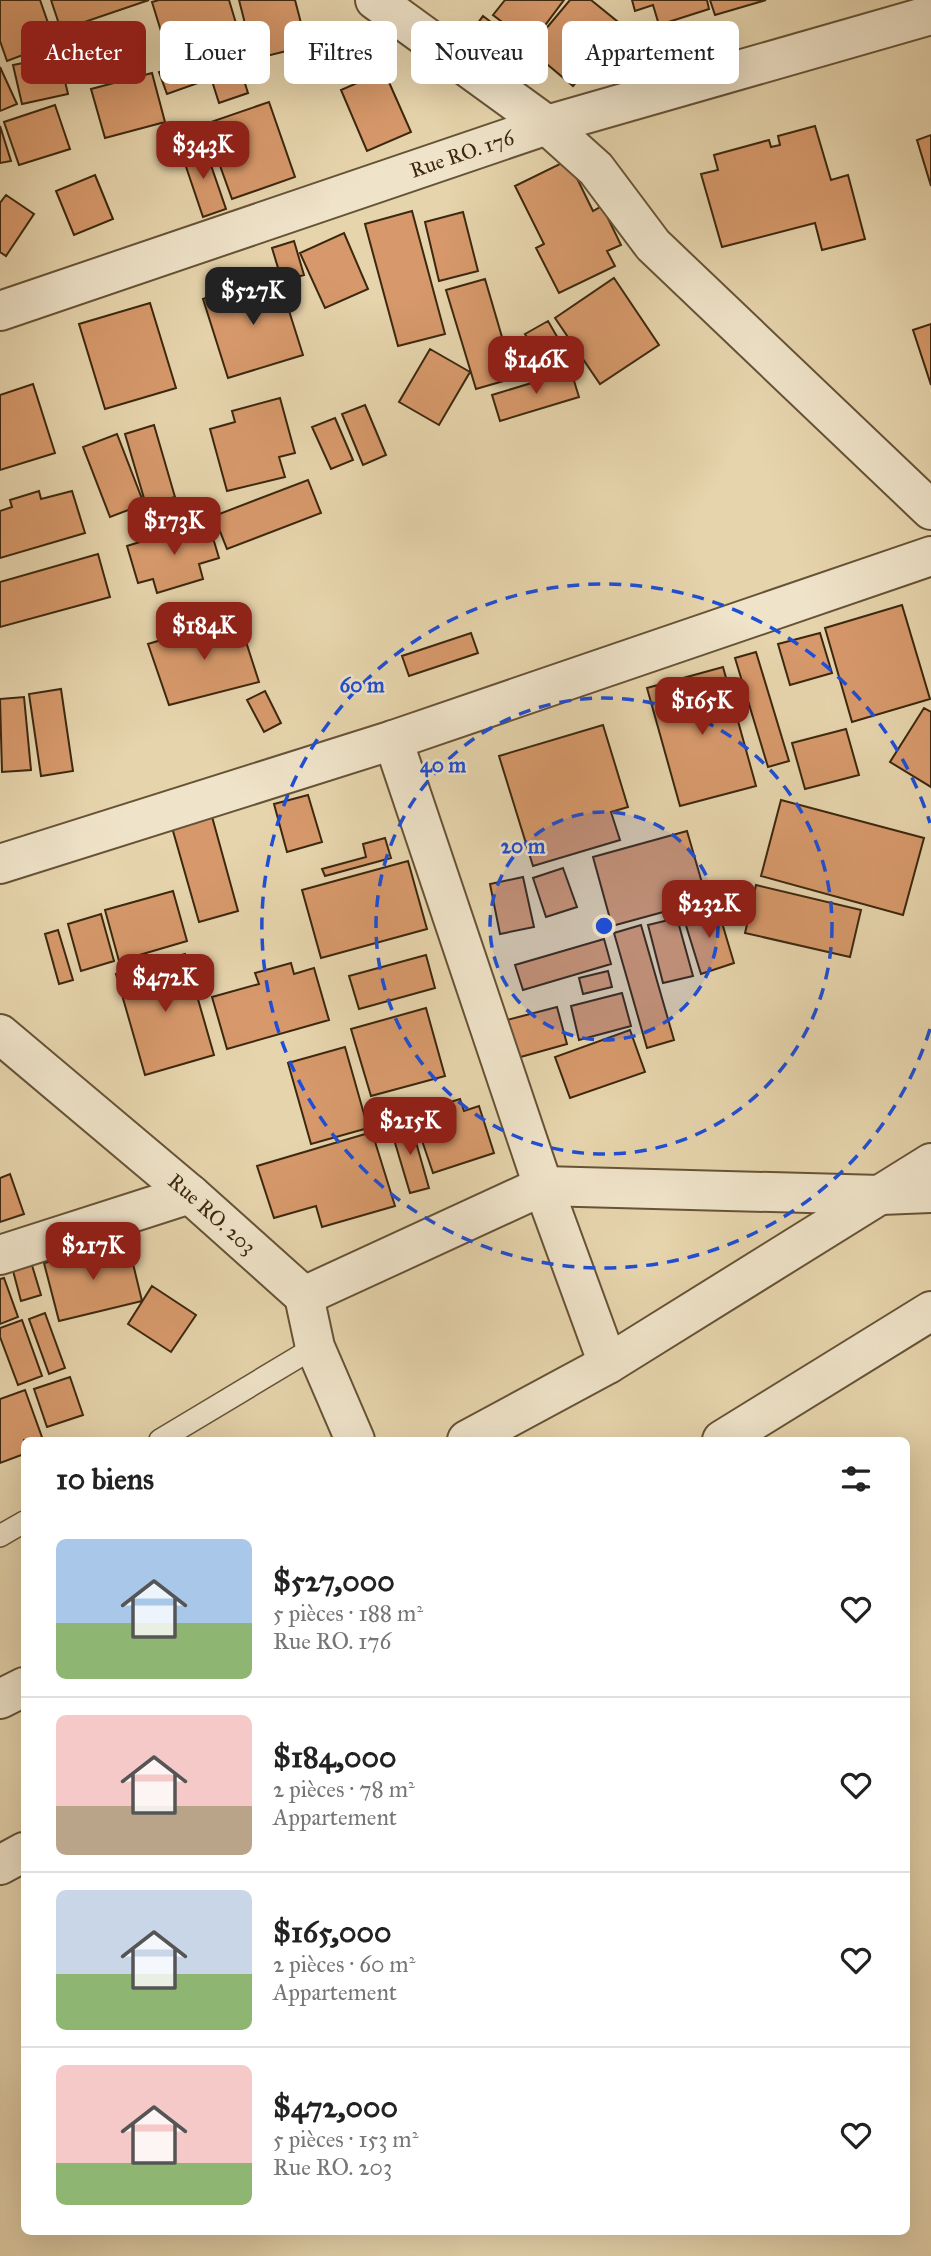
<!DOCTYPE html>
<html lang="fr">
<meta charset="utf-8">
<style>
body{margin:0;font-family:"IM FELL Great Primer",serif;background:#f2f2f2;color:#222;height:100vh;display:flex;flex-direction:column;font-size:26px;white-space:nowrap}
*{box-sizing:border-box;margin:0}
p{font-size:23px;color:#767676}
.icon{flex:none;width:38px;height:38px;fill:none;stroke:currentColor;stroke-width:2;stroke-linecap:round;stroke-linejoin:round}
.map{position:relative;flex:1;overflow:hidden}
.panel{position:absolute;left:21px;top:1437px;width:889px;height:798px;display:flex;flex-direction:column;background:#fff;border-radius:10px;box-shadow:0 7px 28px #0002}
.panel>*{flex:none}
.guide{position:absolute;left:21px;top:21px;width:889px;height:63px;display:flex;gap:14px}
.price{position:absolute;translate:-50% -60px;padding:0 16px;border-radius:14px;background:#8f2418;color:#fff;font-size:23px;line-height:46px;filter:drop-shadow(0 2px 4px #0008)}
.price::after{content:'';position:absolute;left:50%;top:42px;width:21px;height:16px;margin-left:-10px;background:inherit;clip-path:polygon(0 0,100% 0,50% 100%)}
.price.active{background:#222;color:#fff}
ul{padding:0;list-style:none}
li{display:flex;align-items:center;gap:21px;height:175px;padding:0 35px}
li+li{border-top:2px solid #e0e0e0}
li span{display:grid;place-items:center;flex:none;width:196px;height:140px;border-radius:10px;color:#555}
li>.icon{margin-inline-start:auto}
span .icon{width:84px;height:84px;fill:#fffc;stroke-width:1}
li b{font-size:30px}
h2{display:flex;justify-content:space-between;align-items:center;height:84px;padding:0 35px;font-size:30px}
.tag{padding:0 24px;border-radius:10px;background:#fff;box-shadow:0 7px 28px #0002;font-size:24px;line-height:63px}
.tag.active{background:#8f2418;color:#fff}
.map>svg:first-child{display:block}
</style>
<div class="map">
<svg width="931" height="2256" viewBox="0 0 931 2256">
<rect width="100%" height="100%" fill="#e6d4ac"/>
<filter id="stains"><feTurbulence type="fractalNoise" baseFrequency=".00286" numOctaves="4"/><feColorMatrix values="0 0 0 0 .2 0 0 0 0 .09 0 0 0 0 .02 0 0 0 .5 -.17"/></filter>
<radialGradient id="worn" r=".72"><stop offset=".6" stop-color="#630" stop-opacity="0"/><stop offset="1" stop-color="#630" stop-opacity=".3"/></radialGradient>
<path fill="#d7996b" stroke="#3c280f" stroke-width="2" d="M0 0H40L55 43 7 61 0 41Z
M51 0H149L61 30Z
M159 0H229L241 40 179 59 173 38 164 41 152 2Z
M239 0H295L307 46 254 59Z
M505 0H564L531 44 493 15Z
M570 0H591L623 26 573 86 529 49Z
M632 0H707L709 9 659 25 653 5 635 11Z
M710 0H766L715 15Z
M483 16 511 37 488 69 460 48Z
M241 43 249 65 167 94 159 72Z
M59 56 68 94 22 104 13 65Z
M0 67 17 104 0 111Z
M241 71 248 93 219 103 212 81Z
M384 71 411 132 367 151 341 90Z
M152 73 165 122 105 138 91 89Z
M269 102 295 177 232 199 205 124Z
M55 105 70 149 19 165 4 122Z
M0 126 11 161 0 163Z
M815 126 831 180 848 175 865 239 822 250 815 223 722 247 701 174 718 170 714 155 769 140 771 147 780 145 778 136Z
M931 135V186L917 140Z
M204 145 226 209 203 217 181 152Z
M568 160 593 211 602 206 621 245 607 251 615 266 559 293 536 248 544 244 515 186Z
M95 175 113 219 74 235 56 191Z
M6 195 34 214 6 256 0 252V203Z
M412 211 445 334 398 346 365 224Z
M463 212 478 271 439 281 425 222Z
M344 233 368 289 325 308 300 253Z
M294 241 304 275 282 281 272 248Z
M278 276 303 355 228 378 203 299Z
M614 278 659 345 600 384 555 318Z
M485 279 514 378 476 389 446 290Z
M150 303 176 388 105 409 79 324Z
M548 321 571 361 548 374 525 334Z
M931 324V385L913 330Z
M430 349 470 372 439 425 399 402Z
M571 371 579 397 500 421 492 395Z
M33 384 55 453 0 470V395Z
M280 398 295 453 279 457 285 477 227 491 210 429 235 422 232 411Z
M365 405 386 455 363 465 342 414Z
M335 418 353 460 331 469 312 427Z
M154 425 175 497 146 505 125 434Z
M117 434 144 504 110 517 83 447Z
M308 480 321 513 227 549 214 516Z
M39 491 41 499 72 491 85 533 0 558V511L12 507 10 500Z
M208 521 219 558 199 564 203 579 157 593 153 579 138 583 127 546Z
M98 554 110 597 0 627V582Z
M902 605 930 699 852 722 825 628Z
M238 617 259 682 169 705 148 644Z
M471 633 478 653 409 676 402 656Z
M820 633 832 673 790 685 778 644Z
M756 652 789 761 768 767 735 658Z
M723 667 756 786 680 806 647 688Z
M61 689 73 771 41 776 29 694Z
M265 691 281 723 264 732 247 700Z
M24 697 31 770 2 772 0 699Z
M924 708 931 712V787L890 762Z
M603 725 628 807 611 812 620 840 533 866 499 756Z
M846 729 859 775 805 789 792 743Z
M308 795 322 842 287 852 274 804Z
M781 800 924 838 903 915 761 876Z
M211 813 238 911 199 922 171 824Z
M687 831 707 900 612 926 593 857Z
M385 838 391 858 325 876 322 869 366 857 363 844Z
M408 861 427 929 321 958 302 890Z
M563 868 577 907 546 917 533 878Z
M523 877 534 927 500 934 490 884Z
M756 885 861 910 850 957 745 933Z
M173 891 187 941 119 961 105 910Z
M717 906 734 963 701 974 683 916Z
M101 914 114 961 81 971 68 924Z
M677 918 693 976 663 983 648 925Z
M641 925 674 1040 647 1048 614 933Z
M58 930 73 980 59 984 45 934Z
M604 939 611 964 523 990 515 965Z
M185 954 214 1055 145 1075 116 974Z
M426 955 435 988 359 1009 349 976Z
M291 963 294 974 314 968 329 1020 227 1049 212 997 259 984 255 973Z
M608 971 612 987 583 994 579 978Z
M622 993 631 1026 579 1040 571 1006Z
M557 1007 567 1044 517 1058 507 1020Z
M426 1008 445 1076 371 1096 351 1029Z
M630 1030 645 1072 570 1098 555 1057Z
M345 1047 368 1128 311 1144 288 1063Z
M460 1099 464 1111 479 1106 494 1153 433 1173 415 1120 427 1116 425 1110Z
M410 1121 429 1188 410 1193 390 1126Z
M372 1132 395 1206 322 1227 316 1206 274 1218 257 1166Z
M10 1174 24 1214 0 1222V1178Z
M128 1243 142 1301 59 1321 44 1263Z
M31 1262 41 1295 21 1301 12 1267Z
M4 1278 18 1317 0 1324V1279Z
M152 1286 196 1315 171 1352 128 1324Z
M45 1313 65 1368 49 1374 29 1319Z
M22 1320 42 1376 18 1385 0 1337V1328Z
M70 1377 83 1415 47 1427 34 1389Z
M25 1390 43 1440H24V1454L0 1463V1399Z"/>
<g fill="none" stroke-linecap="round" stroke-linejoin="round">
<g stroke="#665336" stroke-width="24">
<path id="lane" d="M160 1440 315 1347
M0 1536 24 1522"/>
</g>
<g stroke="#665336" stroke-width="42">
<g id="street">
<path d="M375 0 547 125 596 169 653 245 931 510"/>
<path id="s1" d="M0 311 547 125 931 15"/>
<path d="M393 740 543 1186 608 1364"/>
<path d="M0 864 393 740 931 556"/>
<path id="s2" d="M0 1034 190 1194 304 1296 315 1347 355 1440"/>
<path d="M0 1255 190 1194"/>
<path d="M304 1296 543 1186 881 1195 931 1193"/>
<path d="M467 1440 608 1364 931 1163"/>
<path d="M722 1440 931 1311"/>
<path d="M0 1699 24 1687"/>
<path d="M0 1865 24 1852"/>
</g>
</g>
<use href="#lane" stroke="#efe3c9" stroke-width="21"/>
<use href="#street" stroke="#efe3c9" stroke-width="38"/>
</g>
<circle cx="604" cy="926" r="114" fill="#1d4ed8" fill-opacity=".12"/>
<g fill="none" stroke="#1d4ed8" stroke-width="3.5" stroke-dasharray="12 9">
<circle cx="604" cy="926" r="114"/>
<circle cx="604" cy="926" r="228"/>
<path d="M930 1029A342 342 0 1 1 930 823"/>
</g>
<g text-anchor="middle" stroke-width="5" stroke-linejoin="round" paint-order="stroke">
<g font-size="21" fill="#3c280f" stroke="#efe3c9">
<text dy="7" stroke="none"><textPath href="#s1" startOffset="488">Rue RO. 176</textPath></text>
<text dy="7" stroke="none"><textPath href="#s2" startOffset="278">Rue RO. 203</textPath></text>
</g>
</g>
<circle cx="604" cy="926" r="10" fill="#1d4ed8" stroke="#efe3c9" stroke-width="3.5"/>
<g font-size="21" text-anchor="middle" font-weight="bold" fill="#1d4ed8" stroke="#efe3c9" stroke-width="5" stroke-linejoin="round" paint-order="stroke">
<text x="362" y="692">60 m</text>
<text x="443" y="772">40 m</text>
<text x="523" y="853">20 m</text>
</g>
<rect width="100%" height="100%" filter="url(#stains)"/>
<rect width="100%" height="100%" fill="url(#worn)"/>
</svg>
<b class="price" style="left:203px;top:181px">$343K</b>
<b class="price active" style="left:253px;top:327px">$527K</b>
<b class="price" style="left:536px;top:396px">$146K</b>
<b class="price" style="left:174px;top:557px">$173K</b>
<b class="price" style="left:204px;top:662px">$184K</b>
<b class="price" style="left:702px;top:737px">$165K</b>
<b class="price" style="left:709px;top:940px">$232K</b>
<b class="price" style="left:165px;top:1014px">$472K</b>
<b class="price" style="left:410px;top:1157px">$215K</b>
<b class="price" style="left:93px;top:1282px">$217K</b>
<div class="guide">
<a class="tag active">Acheter</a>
<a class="tag">Louer</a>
<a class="tag">Filtres</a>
<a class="tag">Nouveau</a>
<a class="tag">Appartement</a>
</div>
<section class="panel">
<h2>10 biens<svg class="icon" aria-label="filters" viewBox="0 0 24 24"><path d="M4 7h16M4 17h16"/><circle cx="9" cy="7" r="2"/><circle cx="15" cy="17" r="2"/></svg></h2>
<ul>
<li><span style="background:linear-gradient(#a9c7e8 60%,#8fb573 0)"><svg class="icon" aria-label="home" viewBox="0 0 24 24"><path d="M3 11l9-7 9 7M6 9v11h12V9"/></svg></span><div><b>$527,000</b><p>5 pièces · 188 m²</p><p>Rue RO. 176</p></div><svg class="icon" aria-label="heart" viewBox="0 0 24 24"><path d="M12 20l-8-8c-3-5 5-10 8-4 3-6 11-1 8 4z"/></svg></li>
<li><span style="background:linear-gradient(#f6c9c9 65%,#b9a48a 0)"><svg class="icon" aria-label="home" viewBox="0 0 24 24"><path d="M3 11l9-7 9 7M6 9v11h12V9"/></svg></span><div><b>$184,000</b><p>2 pièces · 78 m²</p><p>Appartement</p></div><svg class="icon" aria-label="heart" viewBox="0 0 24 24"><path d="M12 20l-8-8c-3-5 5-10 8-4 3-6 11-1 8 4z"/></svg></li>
<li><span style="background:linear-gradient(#c9d6e8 60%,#8fb573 0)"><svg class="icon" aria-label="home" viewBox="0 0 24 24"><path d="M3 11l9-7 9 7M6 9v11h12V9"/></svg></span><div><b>$165,000</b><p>2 pièces · 60 m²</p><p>Appartement</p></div><svg class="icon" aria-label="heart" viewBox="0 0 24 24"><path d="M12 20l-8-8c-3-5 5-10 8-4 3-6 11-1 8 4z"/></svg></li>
<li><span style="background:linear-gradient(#f6c9c9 70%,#8fb573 0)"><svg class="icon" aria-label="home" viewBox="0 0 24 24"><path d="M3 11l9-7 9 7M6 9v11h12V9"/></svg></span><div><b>$472,000</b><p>5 pièces · 153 m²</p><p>Rue RO. 203</p></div><svg class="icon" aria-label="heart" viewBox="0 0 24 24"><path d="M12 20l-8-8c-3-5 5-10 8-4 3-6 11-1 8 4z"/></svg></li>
</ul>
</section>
</div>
